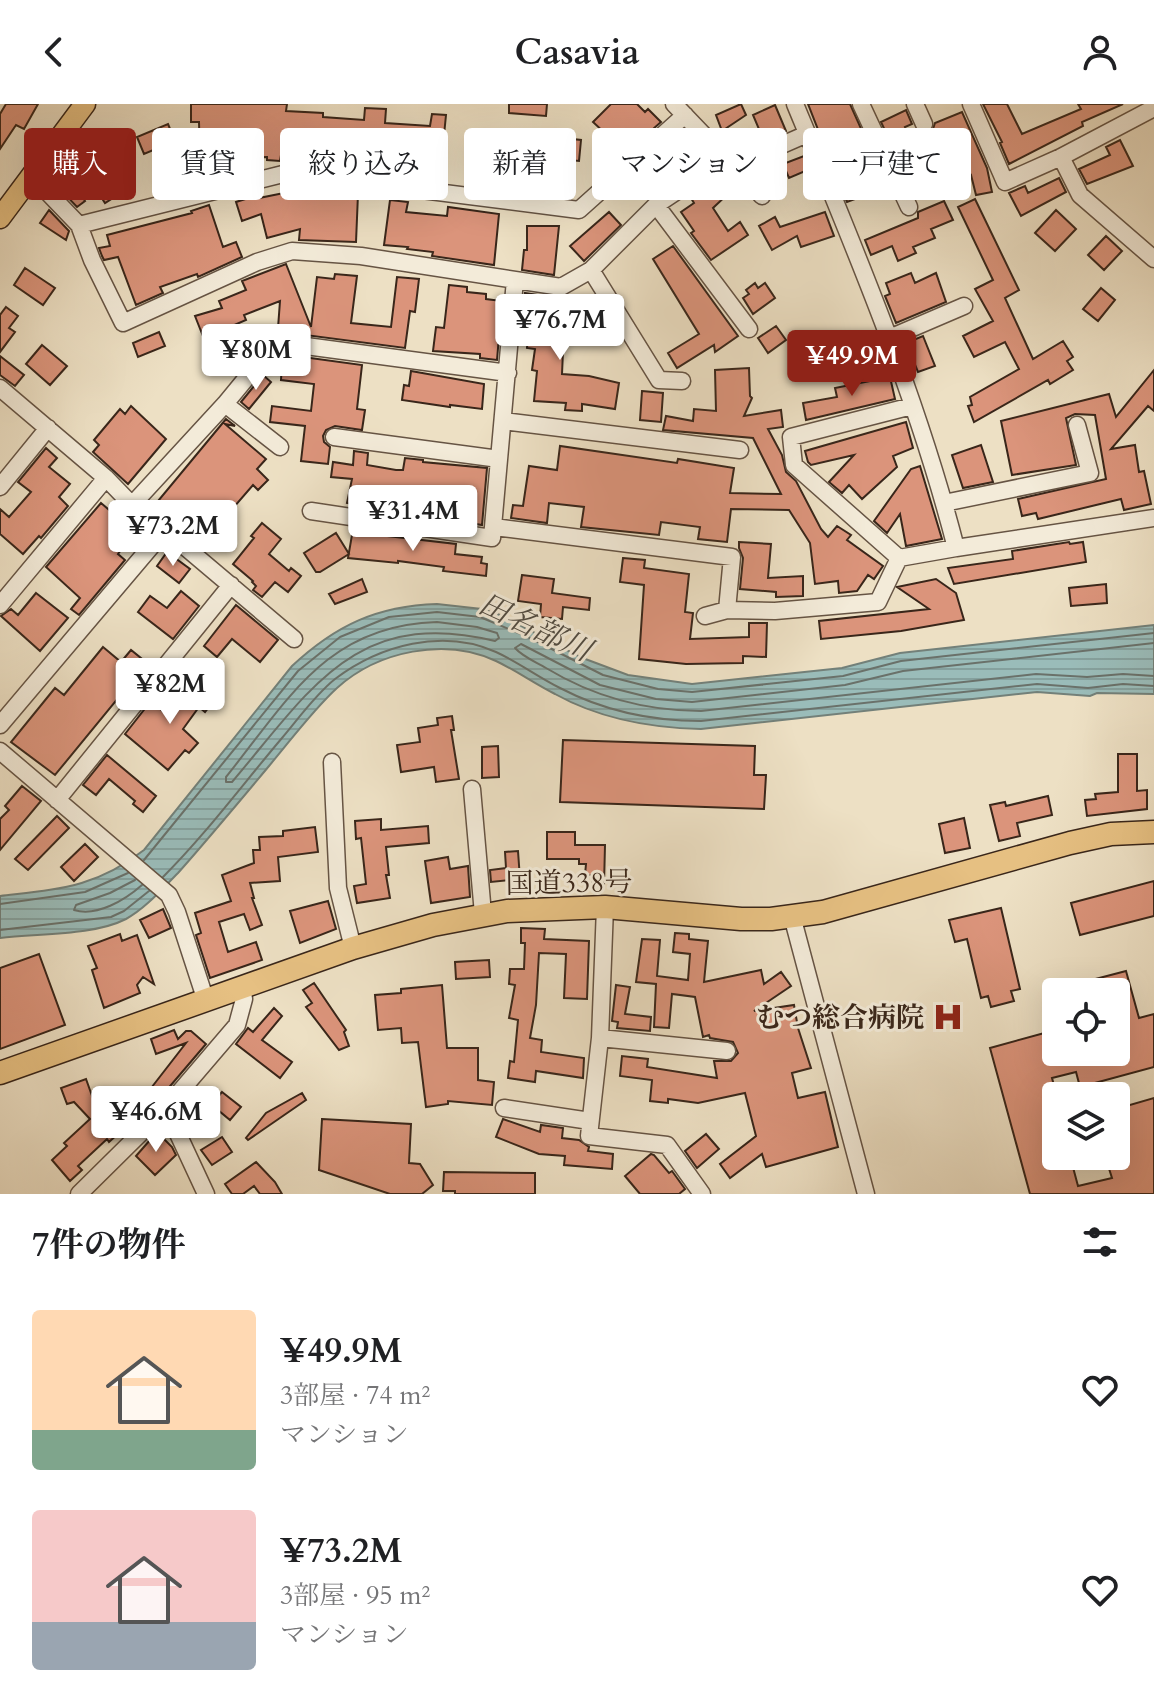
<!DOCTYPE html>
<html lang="ja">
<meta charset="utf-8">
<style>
body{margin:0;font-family:Cardo,"Noto Serif JP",serif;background:#f6f6f6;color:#202124;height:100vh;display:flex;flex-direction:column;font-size:30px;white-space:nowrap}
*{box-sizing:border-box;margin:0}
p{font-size:26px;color:#757577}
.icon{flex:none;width:44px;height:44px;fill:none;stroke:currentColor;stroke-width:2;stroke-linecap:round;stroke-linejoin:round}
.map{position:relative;height:1090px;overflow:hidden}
.panel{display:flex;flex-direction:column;background:#fff;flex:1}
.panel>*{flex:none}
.top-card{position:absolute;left:24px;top:24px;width:1106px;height:72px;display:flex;gap:16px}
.fabs{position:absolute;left:1042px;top:874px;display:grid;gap:16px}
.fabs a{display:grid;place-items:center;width:88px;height:88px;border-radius:8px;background:#fff;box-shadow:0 8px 32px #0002;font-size:40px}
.price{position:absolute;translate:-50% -68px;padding:0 18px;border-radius:8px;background:#fff;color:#222;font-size:26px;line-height:52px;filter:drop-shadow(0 2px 4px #0008)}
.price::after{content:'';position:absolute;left:50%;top:48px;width:24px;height:18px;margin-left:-12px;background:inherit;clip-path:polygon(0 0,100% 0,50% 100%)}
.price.on{background:#8f2418;color:#fff}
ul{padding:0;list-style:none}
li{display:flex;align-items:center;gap:24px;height:200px;padding:0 32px}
li span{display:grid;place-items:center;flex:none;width:224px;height:160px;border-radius:8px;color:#555}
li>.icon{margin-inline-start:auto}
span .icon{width:96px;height:96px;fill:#fffc;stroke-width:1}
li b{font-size:34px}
h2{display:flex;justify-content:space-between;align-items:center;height:96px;padding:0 32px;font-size:34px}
.pill{padding:0 28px;border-radius:8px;background:#fff;box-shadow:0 8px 32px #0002;font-size:28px;line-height:72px}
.pill.on{background:#8f2418;color:#fff}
header{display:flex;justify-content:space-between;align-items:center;height:104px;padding:0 32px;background:#fff;font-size:36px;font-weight:700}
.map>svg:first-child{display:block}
</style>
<header><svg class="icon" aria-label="back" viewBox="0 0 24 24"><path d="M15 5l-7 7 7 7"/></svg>Casavia<svg class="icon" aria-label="person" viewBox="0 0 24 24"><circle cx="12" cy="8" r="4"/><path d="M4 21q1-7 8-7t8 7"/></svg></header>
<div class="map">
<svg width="1154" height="1090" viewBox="0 0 1154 1090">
<defs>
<pattern id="water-rules" width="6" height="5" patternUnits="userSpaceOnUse" patternTransform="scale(2)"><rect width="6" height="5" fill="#9abcb9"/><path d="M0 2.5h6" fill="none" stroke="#85a19e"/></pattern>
</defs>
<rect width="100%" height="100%" fill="#ede0c4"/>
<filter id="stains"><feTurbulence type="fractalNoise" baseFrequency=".0025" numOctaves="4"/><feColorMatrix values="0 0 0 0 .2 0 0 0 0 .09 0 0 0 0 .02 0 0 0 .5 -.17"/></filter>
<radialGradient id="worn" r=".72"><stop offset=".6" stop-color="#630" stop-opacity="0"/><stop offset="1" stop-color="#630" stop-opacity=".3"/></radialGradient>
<path fill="url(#water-rules)" stroke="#738079" stroke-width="2" d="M437 500 482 505 503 512 580 553 628 571 692 580 842 564 900 549 1154 521V590L1097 589 1090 592 1037 588 701 625C650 624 600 615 555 590 535 580 517 567 496 557 445 533 378 547 337 584 312 607 291 636 269 662 239 698 209 734 178 769 162 785 146 804 126 815 93 832 37 829 0 834V792C59 785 95 784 144 746L292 562C336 521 377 502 437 500Z"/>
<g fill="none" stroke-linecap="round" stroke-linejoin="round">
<path stroke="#6a716a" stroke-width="2" d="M437 518 477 523 497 529 499 534 495 537C356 503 311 585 232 678H226V673C288 596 327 521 437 518Z
M1154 539 903 567 845 581 692 598 656 595 600 581 521 540 515 544C523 553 536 558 546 564 594 593 645 607 701 607L1036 570 1087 573 1123 570 1154 572
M144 756 298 567 340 533 389 513 437 508 480 513 528 533 603 571 658 585 692 588 843 572 901 557 1154 529
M163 773C206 730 243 680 282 634 299 614 315 591 335 575 380 541 443 524 496 548 518 558 538 573 560 584 604 607 651 617 701 617L1037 580 1088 584 1123 580 1154 582
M135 776 110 789 76 801 74 806C97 813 125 796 142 781
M0 800 85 788 128 769
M0 826 111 813 124 807 149 787"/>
</g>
<path fill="#db947b" stroke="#39261a" stroke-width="2" d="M6 0H38L24 25 16 21 0 45V10Z
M191 0H287L286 7 323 9V13L364 16 365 4 386 5 385 19 430 22 432 10 446 11 442 51 420 48 418 71 366 65 367 52H361L362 42 333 40 329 53 281 51 280 57 267 56V53L200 54 199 18H191Z
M509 0H547L546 12 509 9Z
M611 0H637L645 8 648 5 661 18 636 40 634 38 624 47 593 18Z
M741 0 746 11 722 27 716 11Z
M808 0H850L876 58 856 66 866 91 847 98 829 54 834 52 823 26 819 28Z
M983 0H1007L1022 30 1081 5 1078 0H1123L1082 18 1083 22 1009 60 1000 39 1002 38Z
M775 1 786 27 764 37 753 11Z
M906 6 912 20 905 23 919 52 940 41 933 25 935 19 962 8 987 64 992 88 976 91 971 71 930 91 919 69 907 74 881 18Z
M168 20 175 37 144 50 137 33Z
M563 34 581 36 579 57 561 55Z
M1120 36 1133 62 1087 80 1079 65 1110 51 1106 43Z
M677 43 690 57 669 74 657 60Z
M804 52 810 65 789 74 783 60Z
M542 59 566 61 563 90 508 84 510 67 541 70Z
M713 69 731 87 713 104 728 127 740 118 748 131 711 156 691 129 694 127 681 108 694 99 691 94 706 84 702 80Z
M67 73 85 97 77 103 56 81Z
M115 73 124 87 105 99 96 85Z
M1059 74 1066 88 1021 112 1009 89 1025 82 1028 89Z
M300 82 317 84 316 86 358 90 356 138 299 136 300 125 267 134 261 110 242 117 236 98 258 91 259 94 299 86Z
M975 95 1019 186 1005 194 1033 255 1063 237 1073 253 1067 257 1073 266 1050 280 1048 276 974 318 968 302 972 301 970 293 1019 265 1005 238 974 253 963 232 993 217 975 185 993 176 958 103Z
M390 96 408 98 406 108 447 112 448 103 499 110 494 161 432 152 433 148 407 145 408 143 384 141Z
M944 97 953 116 931 125 935 134 913 143 916 149 898 157 892 142 871 151 865 136 918 114V108Z
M209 101 223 143 236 138 242 153 198 173 197 170 160 183 163 189 136 201 118 153 104 156 102 152 99 144 110 142 107 131 192 109 191 107Z
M49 106 69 127 66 136 40 119Z
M1056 106 1076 125 1055 147 1035 129Z
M609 108 621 121 584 157 570 142Z
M825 108 834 132 801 143 797 132 772 146 759 122 775 113 780 123Z
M527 122H559L554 171 522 166 524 146H527Z
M1106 132 1122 147 1104 166 1088 151Z
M673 142 738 232 715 248 714 241 677 264 668 249 699 230 653 155Z
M286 160 311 223 317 173 334 175 335 170 357 172 351 219 391 223 397 173 419 175 415 208 410 207 405 244 305 231 306 226 278 224 280 197 244 211 246 216 225 225 233 247 212 255 195 212 222 204 219 197 246 186 242 177Z
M25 164 55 184 43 201 14 181Z
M911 169 915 179 936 169 946 198 896 219 885 192 890 190 886 179Z
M755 179 758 184 765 179 775 194 753 210 743 194 749 190 746 186Z
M449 181 467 183V188L486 190V195L502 197 497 256 480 254V250L433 247 436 223 444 224Z
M1101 184 1115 196 1098 217 1083 205Z
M525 189 545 192 544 206 569 209 567 225H564L562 270 589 272 619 279 615 305 582 300V307L565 306 566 299 534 297 537 267 532 266 535 245 527 244 529 224H522Z
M597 196 608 214 586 229 574 211Z
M6 203 18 212 9 224 15 228 0 248V211Z
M776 222 786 236 768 249 758 234Z
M159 228 165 242 138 253 133 239Z
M923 232 935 262 918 268 906 239Z
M42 241 67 262 50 281 26 260Z
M0 252 24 271 15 282 0 271Z
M303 253 362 261 357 305 365 306 362 326 335 322 326 326 323 332 324 338 330 343 328 360 301 357 305 322 270 318 272 302 311 307 314 280 281 276 282 259 302 261Z
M749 264 750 292 752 294 744 312 781 306 783 323 768 325 782 351 786 368 796 377 821 425 828 433 837 422 851 431 847 436 883 462 874 475 868 471 857 487 839 489 838 477 815 480 810 439 789 406 731 405 727 438 698 435 700 423 661 418 659 431 581 423 584 403 549 399 547 419 511 414 513 401 523 402 529 362 557 366 560 342 677 359 678 355 734 364 730 389 781 390 753 334 663 326 666 312 693 317 694 305 716 307 715 266Z
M1154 266V307L1148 302 1111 345 1135 341 1139 368 1144 367 1151 400 1124 406 1121 395 1038 415 1036 409 1022 412 1018 395 1106 375 1095 311 1075 310 1066 314 1076 361 1012 371 1001 317 1109 290 1116 313Z
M411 267 484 280 482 305 450 301V303L402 296 404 281 409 282Z
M263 271 271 278 249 305 241 298Z
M890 273 895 295 806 316 803 299 837 293 835 284Z
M642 287 663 289 661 318 640 316Z
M131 302 166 335 128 380 93 348 99 341 94 336 120 305 125 310Z
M226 315 235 322 225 320 266 355 257 365 268 376 258 386 253 381 208 433 174 404 167 413 153 403Z
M906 318 913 344 893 352 897 363 862 395 849 381 842 389 829 378 854 351 811 361 808 358 805 347Z
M981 341 993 378 963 384 952 351Z
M46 344 57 354 49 363 70 380 59 393 68 402 41 434 39 432 23 450 0 430V405L9 413 31 388 18 378Z
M354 347 368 349 367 361 396 366H403L405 354 423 356V358L487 364 482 421 347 399 352 375 331 373 333 358 353 361Z
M920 362 942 435 906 442 900 410 887 429 874 417 911 365Z
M101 399 135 428 118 450 125 456 79 511 71 505 80 494 46 463Z
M262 419 281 435 269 450 289 467 291 464 301 472 288 488 275 478 262 493 253 486 256 482 252 478 253 477 233 460 254 434 251 432Z
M353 425 370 427 369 430 456 440 455 450 482 453 481 459 487 460 486 472 443 467 444 463 398 457V459L348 454Z
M336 429 349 450 320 468H316L304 449Z
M739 438 771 440 768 474 803 472V492L776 493V488L740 485 743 454 739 444Z
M1069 438 1070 440 1083 438 1086 458 954 480 948 464 1013 455 1012 447Z
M167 448 190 465 179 479 157 462Z
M623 454 645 456 644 464 689 470 685 508 693 509 690 535 749 533V519H767L766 553 743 552V559L686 560 639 555 644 481 620 478Z
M522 471 554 475 552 489 590 494 589 506 563 503 562 515 540 513 541 500 518 497Z
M362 475 367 488 335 500 329 490Z
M936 475 956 489 964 516 901 527 821 535 819 517 929 505 897 483Z
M1106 480 1107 499 1071 502 1069 484Z
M181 487 199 502 173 535 138 508 150 492 167 504Z
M36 489 68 514 40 547 1 512 11 505 18 511Z
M236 501 278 536 260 558 232 535 217 553 204 542Z
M103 543 121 558 131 546 147 559 55 671 11 638 55 584 64 591Z
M194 575 216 594 205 608 199 603 183 625 198 639 189 649 185 646 168 666 125 630 151 597 165 609Z
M452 612 454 626H451L459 675 436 678 434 663 401 668 397 641 420 638 418 624 438 621 437 614Z
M563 636 755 642 754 671H766L764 705 560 698Z
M498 642 499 673 482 674V643Z
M1118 650H1137V687L1147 686V705L1087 712 1085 696 1096 695 1095 690 1118 688Z
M107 651 156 692 143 708 133 700 135 697 109 675 96 691 83 681Z
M22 682 41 697 0 746V715L9 706 5 702Z
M1048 692 1052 711 1017 719 1020 732 999 737 990 701 1005 698 1006 702Z
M57 712 69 724 28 766 15 755Z
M964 714 970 744 945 749 939 720Z
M381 715V726L428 722 429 739 386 743 389 771H386L390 794 357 799 354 782 366 780 361 734 356 735 355 717Z
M315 723 318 748 278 753 280 777 250 779 254 794H252L262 821 250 826 244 810 219 818 228 848 256 838 262 856 210 874 196 831 201 829 195 809 231 797 222 771 254 759 253 746H260L259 733 283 732V727Z
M547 728H575V741H605L604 782H592V771H585L586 760H579V755H547Z
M85 740 98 753 74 777 61 763Z
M518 747 520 775 491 778 490 766 506 764 505 748Z
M448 753 450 765 468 762 470 793 431 799 425 757Z
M1154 777V812L1080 831 1071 799Z
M328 797 336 825 300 839 290 807Z
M1001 804 1020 885 1011 887 1014 897 991 903 988 892 981 894 967 835 955 838 949 816Z
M163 805 171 824 149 834 140 816Z
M521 824 545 825 544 835 589 837 587 895 564 894 566 850 539 849 536 901 530 934 542 936 541 948 584 954 583 974 536 967 535 978 508 974 510 957 514 958 518 916 509 914 515 881 509 880 510 865H524L525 839H521Z
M675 829 689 830V835L708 837 704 878 761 866 764 880 781 868 791 882 754 907 794 901 798 924 811 964 792 969 798 994 825 988 838 1043 766 1063 762 1050 730 1074 720 1060 756 1032 745 989 698 999 668 995V999L650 997 652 976 620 972 622 952 648 955 647 963 717 974 714 957H731L738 949 733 938 710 934 709 931 703 933 695 893 672 890 669 924 654 923 656 880 636 878 642 835 660 836 657 872 688 876 690 850 673 848Z
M120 830 122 837 137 831 154 880 143 873 137 881 140 889 104 904 92 866 97 864 88 842Z
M39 850 65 921 0 945V864Z
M489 856 490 873 456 875 455 858Z
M1126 867 1139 914 1154 910V963L1080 983 1076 968 1052 974 1056 989V1052H1070L1078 1082 1112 1074 1105 1052H1116V1005L1154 994V1090H1030L990 944 1048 928 1051 942 1056 941V948H1116V888H1062L1061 884Z
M314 879 346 926 344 928 349 942 339 946 306 903 312 899 303 886Z
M442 881 447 944H478V976L494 978 492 1001 448 997V1000L426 1003 418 938 402 939 401 924 378 926 375 891 401 889V885Z
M616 881 630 883 625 910 651 913 650 927 617 924 618 918 612 917Z
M274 904 282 912 262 936 292 958 280 974 236 940 248 924 253 928Z
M174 926 178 935 186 927H191L206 940 154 1001 132 1023 129 1020 109 1038 107 1035 78 1062 82 1066 70 1077 52 1056 67 1042 64 1039 90 1015 74 998 67 1000 61 984 86 975 96 1003 103 996 112 1007 129 988 137 996 145 986 148 988 186 939 156 950 151 935Z
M222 988 241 1003 230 1016 212 1001Z
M302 989 306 996 248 1036 246 1034 266 1009Z
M322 1015 411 1020 409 1059 420 1060 433 1081 422 1090H390L319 1066Z
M503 1015 540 1028 541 1021 563 1024 562 1034 579 1036 589 1043 588 1047 613 1050 612 1065 564 1061 565 1052 539 1050 496 1033Z
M157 1028 172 1043 176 1051 155 1071 136 1052Z
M706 1030 719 1045 697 1064 685 1047Z
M222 1033 232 1048 212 1061 201 1046Z
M651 1050 654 1051 669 1069 672 1067 685 1085 679 1090H640L625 1072Z
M256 1058 275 1078 282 1090H260L254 1082 243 1090H232L225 1080Z
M444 1068 535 1069V1090H455V1087H443Z"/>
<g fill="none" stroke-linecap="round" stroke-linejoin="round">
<g stroke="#665444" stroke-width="19">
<path id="minor" d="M795 0C855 145 917 292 956 444L1154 414
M861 0 909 103
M915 0 924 20
M971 0 1005 78 1061 53 1154 4
M1061 53 1080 91 1154 155
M728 57 762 92
M734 62 807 30
M31 71 79 121 92 156 123 219 257 158 292 147 361 152 561 183 591 166 656 101 686 81 719 47 674 0
M656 101 749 225
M79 121 287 69 579 106 685 11
M591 166 659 276 682 277
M887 235 964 202
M0 284 106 374 132 401 165 426 294 535
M225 300 280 343
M503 317 740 346
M334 333 499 355
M0 383 48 324
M944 399 1090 369 1077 321
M132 401 225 300 276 238 508 269
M311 407 492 434 515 176
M494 423 732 453 727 506
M899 454 794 361 791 333 912 302
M0 501 106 374
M705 512 727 506 775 507 878 498 899 454 956 444
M0 621 165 426
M0 647 169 791 177 808 206 897
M332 658 338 784 353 844
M472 685 483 810
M57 696 231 481
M605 803 600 934 589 1032 667 1041 702 1090
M792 812 866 1090
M600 934 727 947
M166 1004 206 1090
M504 1004 590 1017
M79 1090 166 1004 237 921 244 895 242 884"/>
</g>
<g stroke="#39261a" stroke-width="23">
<path id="major" d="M0 114 85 0"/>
</g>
<g stroke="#39261a" stroke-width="25">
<path id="highway" d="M0 969 353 844 433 821 507 807 605 803 741 815H771L823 808 1070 739 1111 730 1154 728"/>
</g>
<use href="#minor" stroke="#f3ebd9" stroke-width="16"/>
<use href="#major" stroke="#e6c082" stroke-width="20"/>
<use href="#highway" stroke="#e6c082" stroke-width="22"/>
</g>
<defs>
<g id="hospital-bare" transform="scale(2.4)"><path d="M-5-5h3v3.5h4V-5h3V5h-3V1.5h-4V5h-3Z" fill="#8f2418" stroke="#f3ebd9" stroke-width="2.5" paint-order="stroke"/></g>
</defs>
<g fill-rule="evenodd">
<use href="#hospital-bare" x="948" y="913"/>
</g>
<g text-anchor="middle" stroke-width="6" stroke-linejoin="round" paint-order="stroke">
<g font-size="28" fill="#39261a" stroke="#f3ebd9">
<text transform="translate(569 778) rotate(-1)" y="10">国道338号</text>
</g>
<g font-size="28" font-weight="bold" fill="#39261a" stroke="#f3ebd9" text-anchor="end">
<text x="924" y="923">むつ総合病院</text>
</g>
<g font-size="30" font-style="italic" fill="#514c42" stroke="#f3ebd9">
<text transform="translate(535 523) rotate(25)" y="10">田名部川</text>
</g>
</g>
<rect width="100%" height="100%" filter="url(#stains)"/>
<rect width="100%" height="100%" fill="url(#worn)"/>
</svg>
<div class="fabs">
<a><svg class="icon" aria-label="locate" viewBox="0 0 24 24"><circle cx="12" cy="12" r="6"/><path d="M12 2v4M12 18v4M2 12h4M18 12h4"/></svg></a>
<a><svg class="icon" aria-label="layers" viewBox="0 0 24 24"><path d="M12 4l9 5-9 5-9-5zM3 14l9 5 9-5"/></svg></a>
</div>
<b class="price" style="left:560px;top:258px">¥76.7M</b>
<b class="price" style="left:256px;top:288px">¥80M</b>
<b class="price on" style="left:852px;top:294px">¥49.9M</b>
<b class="price" style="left:413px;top:449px">¥31.4M</b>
<b class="price" style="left:173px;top:464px">¥73.2M</b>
<b class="price" style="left:170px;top:622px">¥82M</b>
<b class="price" style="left:156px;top:1050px">¥46.6M</b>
<div class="top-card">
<a class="pill on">購入</a>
<a class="pill">賃貸</a>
<a class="pill">絞り込み</a>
<a class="pill">新着</a>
<a class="pill">マンション</a>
<a class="pill">一戸建て</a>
</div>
</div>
<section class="panel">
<h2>7件の物件<svg class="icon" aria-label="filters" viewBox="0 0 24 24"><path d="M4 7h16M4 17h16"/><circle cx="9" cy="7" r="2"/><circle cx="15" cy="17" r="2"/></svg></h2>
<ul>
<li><span style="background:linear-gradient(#ffd9b3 75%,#7fa58c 0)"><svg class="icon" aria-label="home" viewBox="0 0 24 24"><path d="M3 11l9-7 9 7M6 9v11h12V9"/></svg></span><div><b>¥49.9M</b><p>3部屋 · 74 m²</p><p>マンション</p></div><svg class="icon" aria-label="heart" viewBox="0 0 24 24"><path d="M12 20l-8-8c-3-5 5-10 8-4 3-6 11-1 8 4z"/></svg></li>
<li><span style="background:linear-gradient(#f6c9c9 70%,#9aa5b1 0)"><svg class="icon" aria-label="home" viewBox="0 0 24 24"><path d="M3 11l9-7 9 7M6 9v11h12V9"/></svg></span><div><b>¥73.2M</b><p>3部屋 · 95 m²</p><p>マンション</p></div><svg class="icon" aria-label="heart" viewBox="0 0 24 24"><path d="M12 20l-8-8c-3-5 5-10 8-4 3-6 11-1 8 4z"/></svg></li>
</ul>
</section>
